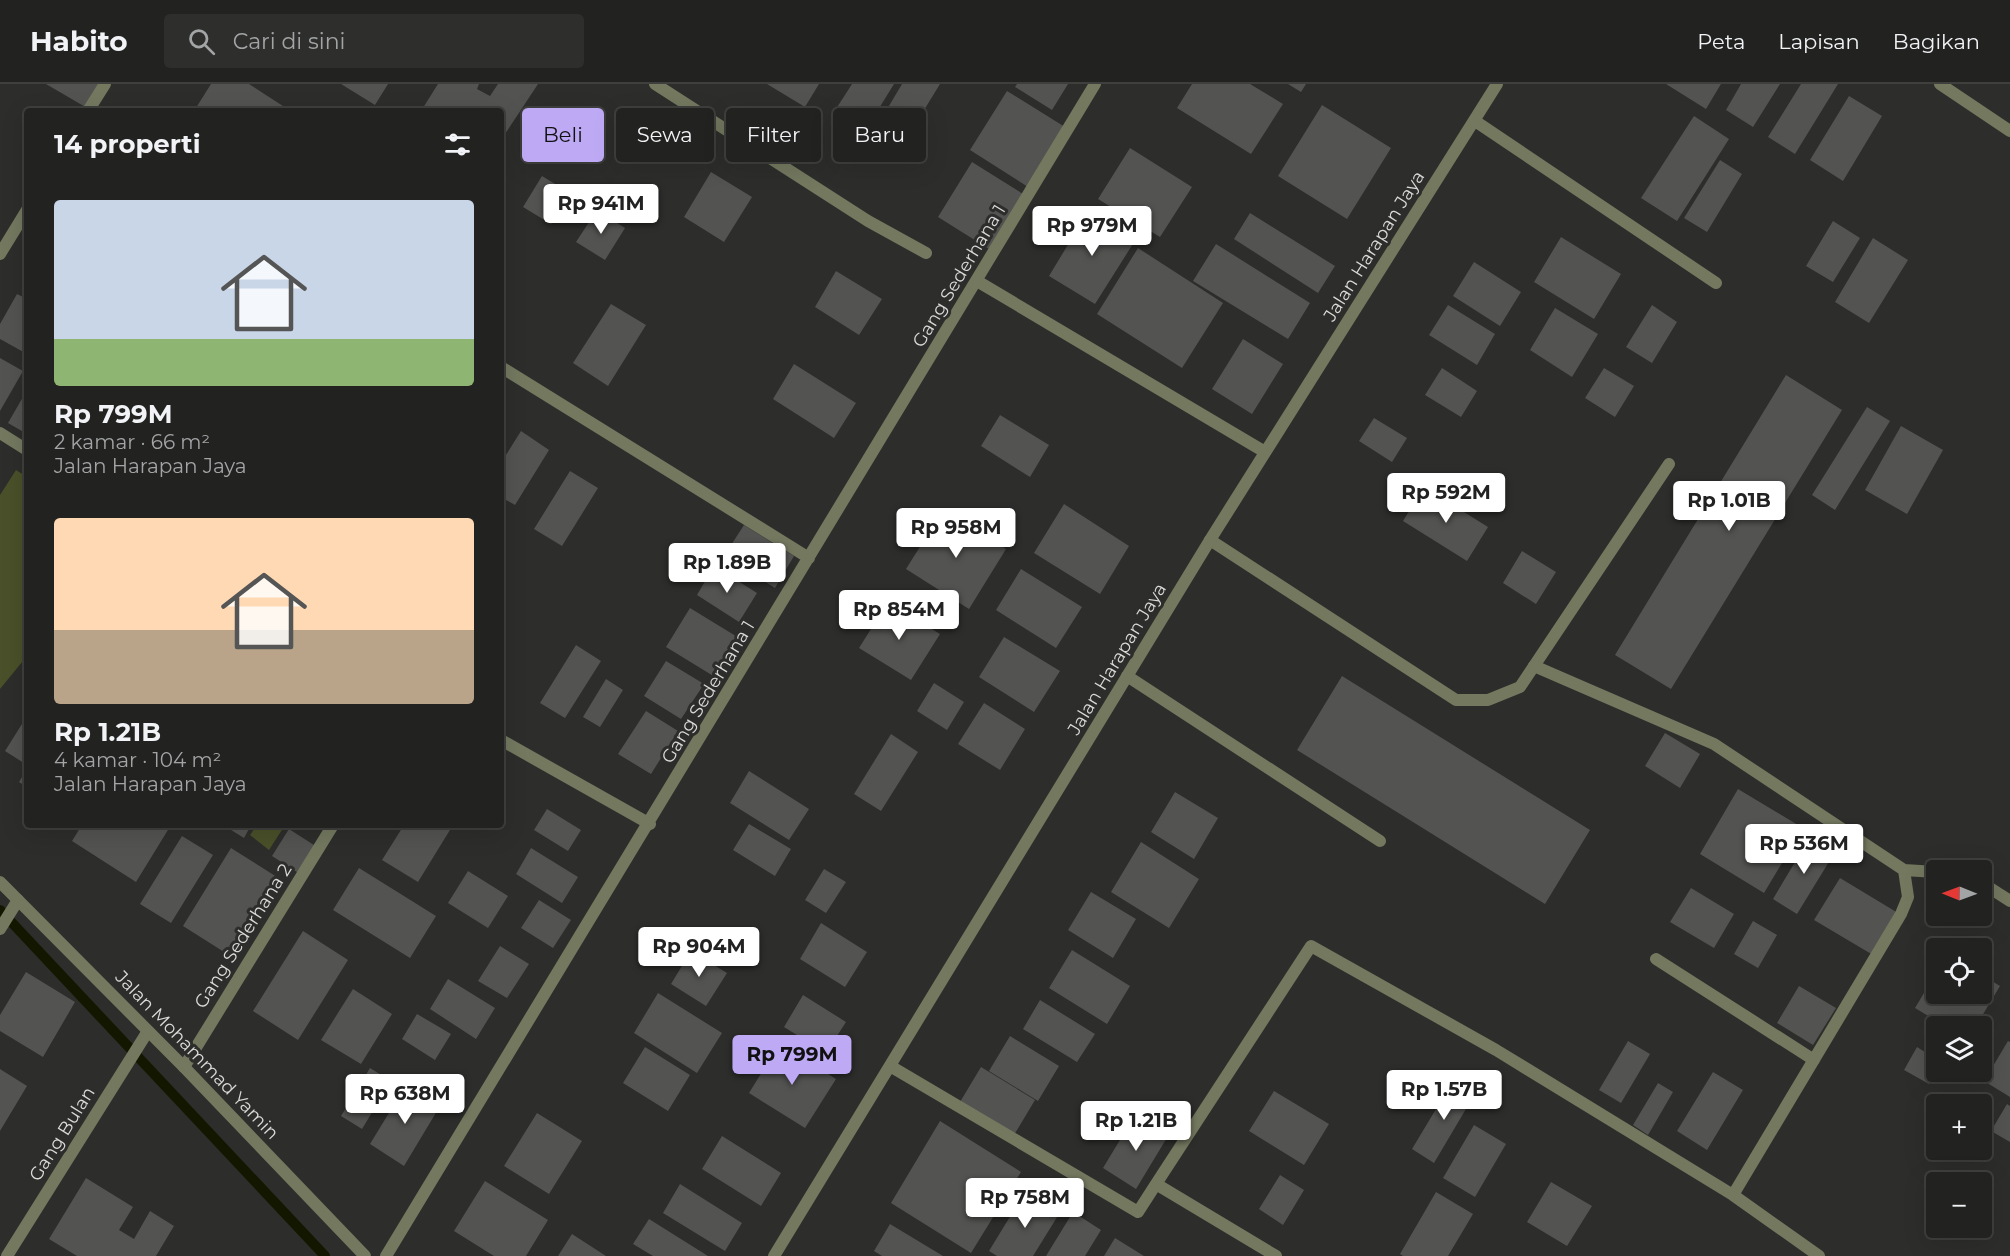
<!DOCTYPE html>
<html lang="id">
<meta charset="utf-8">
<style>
body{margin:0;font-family:Montserrat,sans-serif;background:#2e2f2d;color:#f1f3f6;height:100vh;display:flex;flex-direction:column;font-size:22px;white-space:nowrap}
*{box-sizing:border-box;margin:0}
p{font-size:20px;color:#a2a4a5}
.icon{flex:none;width:33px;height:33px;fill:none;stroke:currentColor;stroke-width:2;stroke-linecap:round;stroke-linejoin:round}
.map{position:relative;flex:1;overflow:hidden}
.sheet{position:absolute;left:24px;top:24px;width:480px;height:720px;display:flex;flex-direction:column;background:#222220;border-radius:6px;box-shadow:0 6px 24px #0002,0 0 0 2px #3f3f3e}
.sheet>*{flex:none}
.hud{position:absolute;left:522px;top:24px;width:570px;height:54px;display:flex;gap:12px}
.needle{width:39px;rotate:271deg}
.controls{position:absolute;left:1926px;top:776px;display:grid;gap:12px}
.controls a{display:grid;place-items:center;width:66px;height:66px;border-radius:6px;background:#222220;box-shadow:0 6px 24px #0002,0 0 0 2px #3f3f3e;font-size:30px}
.price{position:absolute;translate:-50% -51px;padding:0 14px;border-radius:6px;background:#fff;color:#222;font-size:20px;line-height:39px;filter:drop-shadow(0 2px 3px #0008)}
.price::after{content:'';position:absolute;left:50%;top:36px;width:18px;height:14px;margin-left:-9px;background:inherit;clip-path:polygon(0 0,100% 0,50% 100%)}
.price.current{background:#bea9f5;color:#111}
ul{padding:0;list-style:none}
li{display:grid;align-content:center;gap:12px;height:318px;padding:0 30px}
li span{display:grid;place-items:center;height:186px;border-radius:6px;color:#555}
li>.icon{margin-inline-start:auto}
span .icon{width:108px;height:108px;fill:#fffc;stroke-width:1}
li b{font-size:26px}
h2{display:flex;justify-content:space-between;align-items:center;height:72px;padding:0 30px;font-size:26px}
.pill{padding:0 21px;border-radius:6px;background:#222220;box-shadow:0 6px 24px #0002,0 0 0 2px #3f3f3e;font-size:21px;line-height:54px}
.pill.current{background:#bea9f5;color:#111}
header{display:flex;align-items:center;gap:36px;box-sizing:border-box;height:84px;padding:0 30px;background:#222220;border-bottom:2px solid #3f3f3e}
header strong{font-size:28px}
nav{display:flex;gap:33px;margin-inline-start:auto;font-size:21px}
.search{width:420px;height:54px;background:#2e2f2d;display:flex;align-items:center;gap:15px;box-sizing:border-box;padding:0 21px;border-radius:6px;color:#a2a4a5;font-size:22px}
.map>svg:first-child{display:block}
</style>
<header>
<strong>Habito</strong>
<div class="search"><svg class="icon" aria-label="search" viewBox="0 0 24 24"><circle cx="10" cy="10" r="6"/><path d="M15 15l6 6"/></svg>Cari di sini</div>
<nav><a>Peta</a><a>Lapisan</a><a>Bagikan</a></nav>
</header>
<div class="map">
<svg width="2010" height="1172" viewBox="0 0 2010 1172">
<rect width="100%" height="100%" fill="#2d2d2b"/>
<path fill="#4a5029" d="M16 386 27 393V572L0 605V411Z
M257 741H285L269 766 250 751Z"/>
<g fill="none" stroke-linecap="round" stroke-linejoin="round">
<path stroke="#141700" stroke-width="10" d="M0 826 325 1172"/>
</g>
<path fill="#535451" d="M46 0H101L87 24Z
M211 0H249L286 24 284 27H194Z
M341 0H388L375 21Z
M438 0H479L477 5 490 12 498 0H538L501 56V27H421Z
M767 0H819L805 23Z
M852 0H894L865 47 834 28Z
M902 0H940L910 49 883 32Z
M1017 0H1068L1052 26 1015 3Z
M1192 0H1250L1283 20 1251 70 1177 24Z
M1288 0H1306L1301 8Z
M1666 0H1721L1706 25Z
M1741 0H1780L1753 43 1726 26Z
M1801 0H1838L1795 70 1768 53Z
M1007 7 1065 43 1028 103 970 66Z
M1849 12 1882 32 1843 97 1810 76Z
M1322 21 1391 64 1347 135 1278 92Z
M578 27 606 45 590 71 561 53Z
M1694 32 1729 55 1677 137 1641 114Z
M1130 64 1192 103 1160 153 1098 115Z
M1720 76 1742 90 1707 148 1684 134Z
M972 78 1023 110 989 165 938 133Z
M711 88 752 113 724 158 684 133Z
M542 92 570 109 551 140 523 123Z
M597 126 625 144 605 176 576 158Z
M1089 126 1136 155 1095 220 1049 192Z
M1250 129 1335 182 1318 209 1234 155Z
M1833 137 1860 154 1833 198 1806 182Z
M1561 153 1621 190 1594 235 1534 198Z
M1873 154 1908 176 1869 239 1835 218Z
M1216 160 1310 219 1288 255 1193 197Z
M1138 164 1223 219 1182 284 1097 230Z
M1474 178 1521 208 1500 242 1453 212Z
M836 187 882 215 859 251 815 223Z
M17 210 27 215V270L0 255V240Z
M611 220 646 241 608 302 573 279Z
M1448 221 1495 250 1477 281 1429 251Z
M1652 221 1677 238 1652 279 1626 263Z
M1555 224 1598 250 1572 293 1530 266Z
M1243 255 1283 280 1252 330 1212 305Z
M0 274 23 287 0 327Z
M794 280 856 319 834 354 773 315Z
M1442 284 1477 307 1461 333 1425 311Z
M1604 284 1634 302 1615 333 1585 314Z
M1786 291 1842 326 1671 605 1615 571Z
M27 306V350L8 339Z
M1867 323 1890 337 1835 426 1812 411Z
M1000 331 1049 361 1030 393 981 362Z
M1374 334 1407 354 1392 378 1359 357Z
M1901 342 1943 366 1907 430 1865 406Z
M521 347 549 366 515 421 501 413V379Z
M570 387 598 404 562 462 534 445Z
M1424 403 1488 443 1467 477 1403 437Z
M1064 420 1129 462 1100 510 1034 469Z
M943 426 1006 465 969 525 906 485Z
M744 441 794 472 775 504 724 472Z
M1522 467 1556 488 1536 520 1503 499Z
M714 482 757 509 739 538 697 511Z
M1021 485 1082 523 1056 564 996 526Z
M888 518 940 550 911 596 859 564Z
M690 524 739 554 715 593 666 563Z
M1004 553 1060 587 1034 628 979 593Z
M576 561 601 577 565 634 540 619Z
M666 577 704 600 681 635 644 612Z
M1342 592 1590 746 1545 820 1297 666Z
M606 595 623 606 600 643 583 633Z
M934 599 964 618 947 646 917 627Z
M984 619 1025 645 1000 686 958 660Z
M646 627 678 647 651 690 618 670Z
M27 632V681L5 667Z
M1665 649 1700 670 1680 704 1645 682Z
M891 650 918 668 881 727 854 710Z
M27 685V703L19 698Z
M749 687 809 725 789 756 730 719Z
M1738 705 1803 744 1764 809 1700 770Z
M1175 708 1218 734 1194 775 1151 748Z
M547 725 581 746 568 767 534 746Z
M749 740 791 765 775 792 733 766Z
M82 741H171L136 798 72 757Z
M223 741H251L244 754Z
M404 741H453L418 798 382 776Z
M289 745 317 763 300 790 272 772Z
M182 752 213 771 171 839 140 820Z
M1810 753 1835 768 1797 830 1773 815Z
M1141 758 1199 795 1169 844 1111 808Z
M231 764 280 795 232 873 183 842Z
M531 764 578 793 562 819 516 790Z
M359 784 436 832 410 874 333 826Z
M824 785 846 798 826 829 805 816Z
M468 787 508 812 488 844 448 819Z
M1840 794 1898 829 1873 871 1814 836Z
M1691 804 1734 830 1714 864 1670 838Z
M1091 808 1136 835 1113 874 1068 846Z
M539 816 571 836 553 864 521 844Z
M1753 837 1777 851 1758 884 1734 870Z
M821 839 867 868 845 903 800 875Z
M303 847 348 876 298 956 253 927Z
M500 862 529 880 507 914 478 897Z
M1072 866 1130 902 1107 940 1049 904Z
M691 867 727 889 706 922 671 900Z
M26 888 75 918 43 973 0 947V931Z
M1936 889V909H1982V891L2000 902 1976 942H1945L1915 924Z
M448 895 495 924 476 955 430 925Z
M1799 902 1836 924 1813 961 1777 939Z
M353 905 392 930 361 980 321 956Z
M658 909 722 949 697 989 634 949Z
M803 911 846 938 826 969 784 943Z
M1040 916 1095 950 1077 978 1023 945Z
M417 930 451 950 435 976 402 955Z
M1010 952 1059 982 1038 1017 989 987Z
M1628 957 1650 970 1621 1019 1599 1006Z
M2008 957 2010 958V1013L1984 997Z
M780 959 836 995 805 1044 749 1009Z
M645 963 690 991 668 1027 623 999Z
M1917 963 1936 975V987L1929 1000 1904 986Z
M981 983 1035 1016 1014 1051 960 1018Z
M370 984 391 997 362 1045 341 1032Z
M0 985 27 1002 0 1047Z
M1713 988 1743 1006 1707 1066 1677 1047Z
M1454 995 1476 1008 1434 1079 1412 1065Z
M1658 999 1673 1008 1648 1051 1633 1041Z
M406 1001 440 1022 404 1082 370 1060Z
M1274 1007 1329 1040 1304 1081 1249 1047Z
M2007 1020 2010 1022V1058L1991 1047Z
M537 1029 582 1057 549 1110 504 1082Z
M1135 1031 1168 1052 1136 1105 1103 1084Z
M940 1037 1021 1088 971 1169 891 1119Z
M1474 1041 1506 1060 1475 1113 1443 1094Z
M722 1052 781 1089 761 1122 702 1085Z
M1280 1091 1304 1106 1283 1141 1259 1125Z
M86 1094 133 1123 119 1146 134 1155 150 1127 174 1142 156 1172H77L49 1155Z
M485 1097 548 1136 526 1172H494L454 1147Z
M1551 1098 1592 1122 1567 1162 1527 1138Z
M680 1100 742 1139 725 1167 663 1129Z
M1025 1108 1059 1130 1033 1172H997L989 1167Z
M1436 1108 1473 1130 1448 1172H1403L1400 1170Z
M1073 1128 1101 1146 1085 1172H1046Z
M649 1135 708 1172H653L633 1160Z
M890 1140 943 1172H882L874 1167Z
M572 1150 606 1172H558Z
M1115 1154 1144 1172H1104Z"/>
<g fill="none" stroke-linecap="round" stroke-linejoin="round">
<path stroke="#73785f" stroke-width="12" d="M1210 456 1456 616H1488L1520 603 1669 380
M1127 592 1380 757"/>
<path stroke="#73785f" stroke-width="12" d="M655 0 868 137 926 169
M1940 0 2010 47
M88 27 105 0
M1475 37 1716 199
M0 170 27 126
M977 197 1265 368
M501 283 809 474
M0 349 27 366
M501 656 650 740
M1904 786 1936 788
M1982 799 2010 817
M0 845 18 816
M1656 875 1814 976
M890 982 1138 1128 1156 1100 1276 1172
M184 983 333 741
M1156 1100 1311 862 1496 966 1733 1111 1901 830 1908 813 1904 786 1714 660 1534 582
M1733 1111 1819 1172
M7 1172 148 947
M386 1172 1095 0
M774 1172 1210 456 1497 0"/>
<path stroke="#73785f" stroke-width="12" d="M0 798 184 983 365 1172"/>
</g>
<g text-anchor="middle" stroke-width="6" stroke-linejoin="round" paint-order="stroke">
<g font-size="18" fill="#dadad9" stroke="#2d2d2b">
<text transform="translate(1374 162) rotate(-58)" y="6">Jalan Harapan Jaya</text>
<text transform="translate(959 192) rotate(-59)" y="6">Gang Sederhana 1</text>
<text transform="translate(1117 575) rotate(-59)" y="6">Jalan Harapan Jaya</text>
<text transform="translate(708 608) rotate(-59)" y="6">Gang Sederhana 1</text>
<text transform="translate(243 852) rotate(-58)" y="6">Gang Sederhana 2</text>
<text transform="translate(197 971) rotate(46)" y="6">Jalan Mohammad Yamin</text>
<text transform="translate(62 1050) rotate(-58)" y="6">Gang Bulan</text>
</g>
</g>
</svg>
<div class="controls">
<a><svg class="needle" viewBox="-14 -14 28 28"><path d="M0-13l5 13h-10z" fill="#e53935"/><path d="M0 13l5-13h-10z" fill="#a2a4a5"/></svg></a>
<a><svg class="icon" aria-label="locate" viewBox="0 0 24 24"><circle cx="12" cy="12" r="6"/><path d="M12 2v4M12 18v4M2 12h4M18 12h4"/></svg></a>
<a><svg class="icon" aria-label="layers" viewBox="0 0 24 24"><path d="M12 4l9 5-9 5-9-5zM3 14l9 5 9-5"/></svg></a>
<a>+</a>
<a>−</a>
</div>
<b class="price" style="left:601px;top:151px">Rp 941M</b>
<b class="price" style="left:1092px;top:173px">Rp 979M</b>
<b class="price" style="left:1446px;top:440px">Rp 592M</b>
<b class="price" style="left:1729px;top:448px">Rp 1.01B</b>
<b class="price" style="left:956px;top:475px">Rp 958M</b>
<b class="price" style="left:727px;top:510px">Rp 1.89B</b>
<b class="price" style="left:899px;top:557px">Rp 854M</b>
<b class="price" style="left:1804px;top:791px">Rp 536M</b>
<b class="price" style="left:699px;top:894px">Rp 904M</b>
<b class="price current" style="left:792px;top:1002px">Rp 799M</b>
<b class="price" style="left:1444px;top:1037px">Rp 1.57B</b>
<b class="price" style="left:405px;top:1041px">Rp 638M</b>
<b class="price" style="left:1136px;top:1068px">Rp 1.21B</b>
<b class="price" style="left:1025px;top:1145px">Rp 758M</b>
<div class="hud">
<a class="pill current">Beli</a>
<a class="pill">Sewa</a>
<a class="pill">Filter</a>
<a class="pill">Baru</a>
</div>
<section class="sheet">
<h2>14 properti<svg class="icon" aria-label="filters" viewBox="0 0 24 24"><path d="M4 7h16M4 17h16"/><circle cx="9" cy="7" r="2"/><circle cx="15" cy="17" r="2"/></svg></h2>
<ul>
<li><span style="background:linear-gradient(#c9d6e8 75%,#8fb573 0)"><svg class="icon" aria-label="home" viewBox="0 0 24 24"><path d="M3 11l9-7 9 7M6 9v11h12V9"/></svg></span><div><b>Rp 799M</b><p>2 kamar · 66 m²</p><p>Jalan Harapan Jaya</p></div></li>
<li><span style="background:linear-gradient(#ffd9b3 60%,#b9a48a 0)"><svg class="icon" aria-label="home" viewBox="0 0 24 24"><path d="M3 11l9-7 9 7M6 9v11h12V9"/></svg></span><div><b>Rp 1.21B</b><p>4 kamar · 104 m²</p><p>Jalan Harapan Jaya</p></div></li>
</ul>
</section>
</div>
